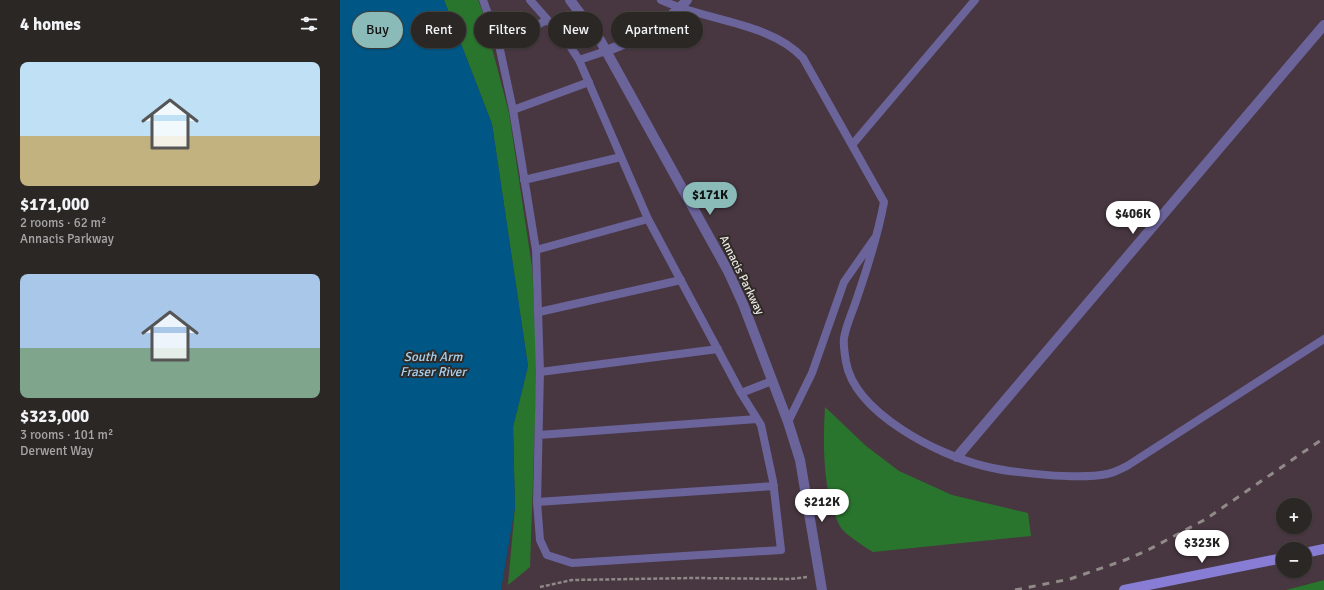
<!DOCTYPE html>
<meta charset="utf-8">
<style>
body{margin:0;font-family:Signika,sans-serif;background:#332f2c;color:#f1f3f6;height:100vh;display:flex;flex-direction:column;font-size:15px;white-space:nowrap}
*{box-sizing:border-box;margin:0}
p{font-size:13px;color:#a6a5a6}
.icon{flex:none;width:22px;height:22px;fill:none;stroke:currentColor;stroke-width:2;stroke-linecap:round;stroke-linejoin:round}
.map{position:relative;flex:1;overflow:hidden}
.sheet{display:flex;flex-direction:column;background:#2b2724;width:340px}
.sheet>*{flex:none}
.top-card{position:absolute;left:12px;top:12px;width:380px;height:36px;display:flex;gap:8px}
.buttons{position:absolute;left:936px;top:498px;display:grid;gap:8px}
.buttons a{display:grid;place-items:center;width:36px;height:36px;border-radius:50%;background:#2b2724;box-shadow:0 1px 3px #0004,0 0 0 1px #474441;font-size:20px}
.price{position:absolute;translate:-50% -34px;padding:0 9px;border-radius:14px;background:#fff;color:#222;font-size:13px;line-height:26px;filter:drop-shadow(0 1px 2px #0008)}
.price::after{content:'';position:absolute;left:50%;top:24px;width:12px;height:9px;margin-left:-6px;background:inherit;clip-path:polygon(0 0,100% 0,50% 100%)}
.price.on{background:#8bbbb9;color:#111}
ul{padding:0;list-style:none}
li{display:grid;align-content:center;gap:8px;height:212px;padding:0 20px}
li span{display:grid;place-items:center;height:124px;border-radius:8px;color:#555}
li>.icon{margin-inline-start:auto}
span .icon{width:72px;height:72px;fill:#fffc;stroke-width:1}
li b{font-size:17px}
h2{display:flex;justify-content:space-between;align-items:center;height:48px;padding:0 20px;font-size:17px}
.chip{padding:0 14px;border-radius:18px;background:#2b2724;box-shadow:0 1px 3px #0004,0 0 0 1px #474441;font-size:14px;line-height:36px}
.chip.on{background:#8bbbb9;color:#111}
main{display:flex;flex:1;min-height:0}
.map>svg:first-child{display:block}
</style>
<main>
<section class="sheet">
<h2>4 homes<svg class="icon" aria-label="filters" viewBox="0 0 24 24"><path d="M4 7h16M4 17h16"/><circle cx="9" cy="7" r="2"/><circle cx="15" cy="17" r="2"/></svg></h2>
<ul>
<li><span style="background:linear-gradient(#bfe0f5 60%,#c2b280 0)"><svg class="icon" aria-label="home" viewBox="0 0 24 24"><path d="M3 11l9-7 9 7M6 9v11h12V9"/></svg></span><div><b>$171,000</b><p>2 rooms · 62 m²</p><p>Annacis Parkway</p></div></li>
<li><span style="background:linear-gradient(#a9c7e8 60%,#7fa58c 0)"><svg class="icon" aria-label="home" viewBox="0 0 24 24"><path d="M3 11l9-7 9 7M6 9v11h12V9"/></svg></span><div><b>$323,000</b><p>3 rooms · 101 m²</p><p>Derwent Way</p></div></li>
</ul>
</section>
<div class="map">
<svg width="984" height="590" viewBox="0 0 984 590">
<rect width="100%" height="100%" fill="#393430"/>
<path fill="#483741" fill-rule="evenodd" d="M104 0H984V580L946 590H161L175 507 173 427 152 124ZM943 505H965V527H943ZM943 549H965V571H943Z"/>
<path fill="#2a752d" d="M104 0H138L142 10 169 113 192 267 197 362 190 567 168 585 175 507 173 427 188 366 152 124Z
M485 407 526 446 559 471 612 495 688 513 691 536 533 552C525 547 506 535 501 528 482 495 483 444 485 407Z
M984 580V590H946Z"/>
<path fill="#005684" d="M0 0H104L152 124 188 366 173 427 175 507 161 590H0Z"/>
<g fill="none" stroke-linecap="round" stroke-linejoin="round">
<path stroke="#8e8986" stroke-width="2.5" stroke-dasharray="4 2" stroke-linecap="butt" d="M200 587 232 580 354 578 450 579 467 577"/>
<path stroke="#6a649b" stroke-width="8" d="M143 0 159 45 207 20
M190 0 228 43 239 60 308 219 401 393
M321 0C365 21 430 22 463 58L544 202C538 235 528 266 517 298 513 311 506 325 504 338 503 345 505 355 506 362 515 413 598 455 644 466 672 473 739 480 767 474 774 473 781 469 787 466L984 339
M159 45 173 110 196 250 200 372 197 502 200 540 207 555 232 563 441 550 433 481 421 425 401 393 432 381
M239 60 266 51
M173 110 249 82
M512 145 635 0
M184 180 281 157
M196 250 308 219
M199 312 341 280
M200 372 378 349
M448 422 472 373 504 282 534 239
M199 435 417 419
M197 502 434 486"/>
<path stroke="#6a649b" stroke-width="10" d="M230 0 260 40 388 271 403 304 448 422 460 460 482 590
M266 51C296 40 325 25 347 0
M617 457 984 25"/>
<path stroke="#887dd4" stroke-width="10" d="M965 553 984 549
M784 590 943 558"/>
<path stroke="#908b88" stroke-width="3" stroke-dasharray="7 7" stroke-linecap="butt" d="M675 590 730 579 785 560 808 550 866 519 984 438"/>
</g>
<g text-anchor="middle" stroke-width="4" stroke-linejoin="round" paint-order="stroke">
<g font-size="12" fill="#eae6e4" stroke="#2f2a26">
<text transform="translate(402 275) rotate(64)" y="4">Annacis Parkway</text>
</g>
<g font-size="13" font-style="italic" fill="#a7d1f2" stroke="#2f2a26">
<text x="93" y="361">South Arm<tspan x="93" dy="15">Fraser River</tspan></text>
</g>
</g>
</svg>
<div class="buttons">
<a>+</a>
<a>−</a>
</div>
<b class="price on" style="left:370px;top:216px">$171K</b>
<b class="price" style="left:793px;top:235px">$406K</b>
<b class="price" style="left:482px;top:523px">$212K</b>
<b class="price" style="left:862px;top:564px">$323K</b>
<div class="top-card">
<a class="chip on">Buy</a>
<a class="chip">Rent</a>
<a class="chip">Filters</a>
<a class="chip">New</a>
<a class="chip">Apartment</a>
</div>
</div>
</main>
